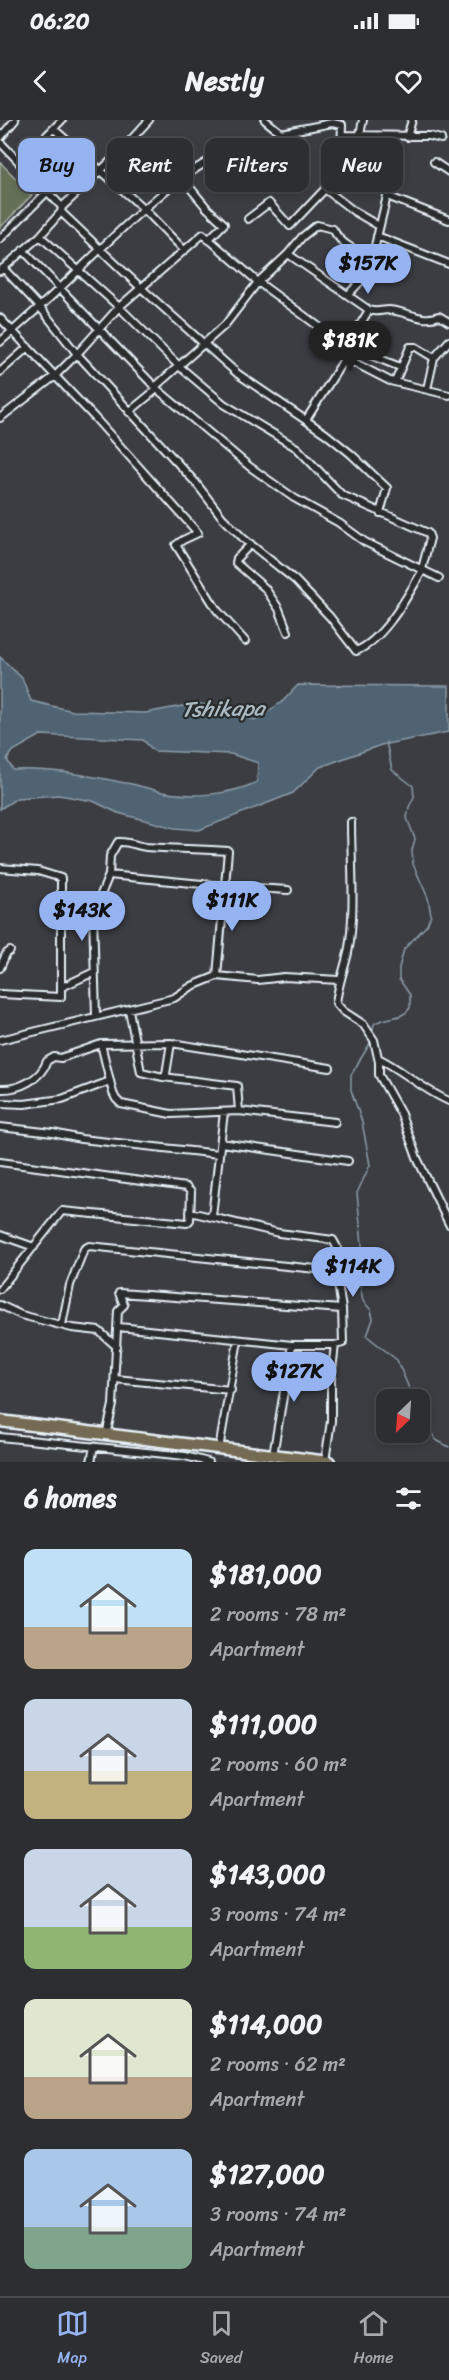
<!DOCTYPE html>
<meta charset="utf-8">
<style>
body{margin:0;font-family:Sriracha,sans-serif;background:#35363a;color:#f1f3f6;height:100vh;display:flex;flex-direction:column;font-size:22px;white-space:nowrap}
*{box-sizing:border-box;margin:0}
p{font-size:20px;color:#a7a8ac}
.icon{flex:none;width:33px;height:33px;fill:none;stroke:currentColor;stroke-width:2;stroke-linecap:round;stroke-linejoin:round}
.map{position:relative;height:1342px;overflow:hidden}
.drawer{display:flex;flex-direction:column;background:#2d2e32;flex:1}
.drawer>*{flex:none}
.guide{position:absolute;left:18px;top:18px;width:414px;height:54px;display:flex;gap:12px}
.needle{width:39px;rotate:205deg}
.controls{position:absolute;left:376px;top:1269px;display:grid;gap:12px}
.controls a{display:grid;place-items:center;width:54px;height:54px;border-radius:12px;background:#2d2e32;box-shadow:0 3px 9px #0003,0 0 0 2px #484a4d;font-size:30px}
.price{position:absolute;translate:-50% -51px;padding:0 14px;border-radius:21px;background:#95b2f1;color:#111;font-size:20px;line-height:39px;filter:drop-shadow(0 2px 3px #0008)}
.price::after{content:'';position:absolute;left:50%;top:36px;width:18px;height:14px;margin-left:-9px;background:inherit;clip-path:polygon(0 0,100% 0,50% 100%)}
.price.current{background:#222;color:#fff}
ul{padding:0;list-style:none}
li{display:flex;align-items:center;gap:18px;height:150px;padding:0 24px}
li span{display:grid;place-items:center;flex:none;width:168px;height:120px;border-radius:12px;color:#555}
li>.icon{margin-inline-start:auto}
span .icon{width:72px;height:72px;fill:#fffc;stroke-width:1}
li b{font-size:26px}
h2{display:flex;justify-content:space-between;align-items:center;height:72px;padding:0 24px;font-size:26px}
.tag{padding:0 21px;border-radius:12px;background:#2d2e32;box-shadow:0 3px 9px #0003,0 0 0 2px #484a4d;font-size:21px;line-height:54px}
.tag.current{background:#95b2f1;color:#111}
.status{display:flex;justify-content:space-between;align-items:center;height:42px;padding:0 30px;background:#2d2e32;direction:ltr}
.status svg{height:16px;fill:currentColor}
header{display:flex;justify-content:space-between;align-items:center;height:78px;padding:0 24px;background:#2d2e32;font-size:27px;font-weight:800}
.menu{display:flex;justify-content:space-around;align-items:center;height:84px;border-top:2px solid #484a4d;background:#2d2e32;font-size:16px;color:#a7a8ac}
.menu a{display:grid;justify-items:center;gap:3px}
.menu .current{color:#95b2f1}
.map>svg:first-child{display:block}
</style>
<div class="status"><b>06:20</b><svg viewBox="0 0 49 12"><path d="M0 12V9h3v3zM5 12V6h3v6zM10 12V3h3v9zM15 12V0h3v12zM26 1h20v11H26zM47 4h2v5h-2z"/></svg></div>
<header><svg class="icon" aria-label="back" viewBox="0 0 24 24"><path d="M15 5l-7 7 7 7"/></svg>Nestly<svg class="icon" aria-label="heart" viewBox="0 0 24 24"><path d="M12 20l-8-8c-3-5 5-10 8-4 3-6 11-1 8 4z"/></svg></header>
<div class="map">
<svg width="449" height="1342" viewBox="0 0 449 1342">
<rect width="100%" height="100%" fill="#3c3d43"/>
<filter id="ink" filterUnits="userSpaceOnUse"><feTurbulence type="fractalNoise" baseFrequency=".0167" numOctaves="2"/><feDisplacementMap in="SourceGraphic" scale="12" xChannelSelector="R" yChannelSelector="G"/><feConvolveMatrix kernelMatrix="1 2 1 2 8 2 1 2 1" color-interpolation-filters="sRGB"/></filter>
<g filter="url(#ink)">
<path fill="#646f56" stroke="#a6b0a7" stroke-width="1.5" d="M0 42 32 75 0 108Z"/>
<path fill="#4f6473" stroke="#8c9ca8" stroke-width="1.5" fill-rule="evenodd" d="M0 537 22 558 31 581 73 591 145 593 198 583 255 600 282 582 298 565 449 566V612L381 625 320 647 293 673 199 710 175 708 118 693 93 681 59 675 17 678 0 689ZM41 615 143 620 154 631 231 634 258 643 257 662C230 675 191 678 162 672 150 669 138 665 126 663 89 656 51 648 13 650L7 640 13 631Z"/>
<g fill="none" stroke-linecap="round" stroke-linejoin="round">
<path stroke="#8c9ca8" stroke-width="1.5" d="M372 914 374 904C387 895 401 901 410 888V875L399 859V848L404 829 427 805 431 795 428 778 413 744 412 730 415 719 407 698 409 687 414 677 413 666 392 650 386 622
M371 919 369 925 351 955V970L362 1002 370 1045 357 1073 363 1135 357 1151 363 1181 371 1190 373 1199 367 1216 397 1240 414 1280
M420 1294 436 1320 449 1327"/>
<g stroke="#e8f1f8" stroke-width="10">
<path id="minor" d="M265 0 281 13
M54 9 144 89 184 130
M360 14 363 0
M343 15 429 16 441 19
M407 17 412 0
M0 18 15 0
M0 22 62 87 61 92 140 167 238 254 326 314 351 334 387 368 380 393
M434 42 449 52
M19 43 62 0
M183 59 206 87 224 104 208 120
M325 69 355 92 379 106
M62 87 117 35 149 0
M40 116 119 187 180 247 224 284 297 328 342 375 428 413 430 418 422 449
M377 116 449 144
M0 119 47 72
M23 130 157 269 250 347 294 378 339 403 365 422 439 458
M288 134 369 190C376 193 381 190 389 190 407 191 421 203 439 196L449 202
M3 148 39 186 77 234 196 363 222 397 244 419 295 460 330 497 356 531C384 520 408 475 423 450
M0 151 40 116 61 92
M348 175C359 162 377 148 374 130L387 76 449 100
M0 198 95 298 198 413 183 420 176 425 217 490 245 521
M0 222C19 205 39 188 58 170 98 133 208 13 266 25L281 13 332 3 342 5 341 28 325 69 290 106 269 83 248 99
M345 238 390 261 449 275
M0 252 28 227
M395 262 410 227H416L434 238
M427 269 434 238 449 221
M129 292 157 269 156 266 225 205 258 162 288 134 302 117 317 105 333 109C341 126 359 132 375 137
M0 298 55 256 77 234 119 187 203 114 258 162 333 217 350 227 400 247
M306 300 345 238 352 218 369 190
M251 424 237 438 236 443 265 468 279 489 288 512
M351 702C351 742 356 794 348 833 344 850 338 866 336 883L343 891 363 904 374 920 379 942V955L401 994 417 1038 449 1104
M0 748 38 751 61 758V877L0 874
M109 755 223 766 288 770
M0 848 6 834 10 831
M62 867 94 852
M129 890 141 952 163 957 237 966 239 991
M96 896 93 794 109 755 110 736 118 722C129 721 136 726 146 727 173 729 201 729 228 731L217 856
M0 920 174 878 192 866 217 856 258 860 284 857 339 860
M101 924 113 973 116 979 121 984 171 994 239 991 335 1002
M378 938C403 950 423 970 449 981
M163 957 166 954 171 923
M0 969C19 970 41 959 47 941L54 937 61 938 101 924 171 923 330 948
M0 983 24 984 62 979 110 961
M0 1007 53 1013 81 1019 219 1034
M221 1023 348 1041
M0 1042 186 1067 191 1072 190 1100 187 1103 62 1091 0 1169
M212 1096 224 992
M0 1115 34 1127
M0 1185 21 1195 72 1208 99 1211 117 1227
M62 1205 70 1165 84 1129 89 1126 336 1151
M119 1207 292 1225H335L343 1223 342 1189 336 1151 339 1131 333 1120 279 1113 190 1092
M115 1259 231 1270
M106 1315 113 1285 118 1191 124 1185 119 1173 342 1189
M0 1317 185 1336 208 1342
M219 1329 238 1220
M273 1335 292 1225
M325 1341 331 1301V1258L335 1225
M91 1342 94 1326"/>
</g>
<g stroke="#e8f1f8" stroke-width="15">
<path id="trunk" d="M0 1301 329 1342"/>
</g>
<use href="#minor" stroke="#2a2d2e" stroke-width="6"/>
<use href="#trunk" stroke="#746b52" stroke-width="10"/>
</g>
</g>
<g text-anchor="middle" stroke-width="4.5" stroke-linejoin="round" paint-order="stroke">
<g font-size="22" font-style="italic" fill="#abb9c3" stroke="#2a2d2e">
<text transform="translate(223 588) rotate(-1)" y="8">Tshikapa</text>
</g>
</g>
</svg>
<div class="controls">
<a><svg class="needle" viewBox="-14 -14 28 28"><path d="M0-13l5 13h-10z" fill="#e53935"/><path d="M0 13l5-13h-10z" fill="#a7a8ac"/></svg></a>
</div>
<b class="price" style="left:368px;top:175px">$157K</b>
<b class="price current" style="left:350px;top:252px">$181K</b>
<b class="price" style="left:232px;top:812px">$111K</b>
<b class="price" style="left:82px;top:822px">$143K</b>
<b class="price" style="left:353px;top:1178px">$114K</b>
<b class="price" style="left:294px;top:1283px">$127K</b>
<div class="guide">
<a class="tag current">Buy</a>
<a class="tag">Rent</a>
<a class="tag">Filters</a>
<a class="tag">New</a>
</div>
</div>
<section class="drawer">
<h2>6 homes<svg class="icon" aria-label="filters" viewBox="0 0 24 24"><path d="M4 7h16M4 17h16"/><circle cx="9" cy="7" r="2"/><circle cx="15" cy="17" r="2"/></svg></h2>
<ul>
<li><span style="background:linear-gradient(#bfe0f5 65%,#b9a48a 0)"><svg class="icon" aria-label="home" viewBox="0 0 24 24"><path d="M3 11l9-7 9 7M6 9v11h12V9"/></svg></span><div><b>$181,000</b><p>2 rooms · 78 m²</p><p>Apartment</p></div></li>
<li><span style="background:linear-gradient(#c9d6e8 60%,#c2b280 0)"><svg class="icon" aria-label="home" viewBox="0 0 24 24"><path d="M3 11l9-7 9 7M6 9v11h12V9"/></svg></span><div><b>$111,000</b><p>2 rooms · 60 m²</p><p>Apartment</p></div></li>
<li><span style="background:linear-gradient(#c9d6e8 65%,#8fb573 0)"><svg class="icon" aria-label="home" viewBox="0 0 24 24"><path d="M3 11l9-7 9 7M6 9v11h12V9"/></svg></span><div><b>$143,000</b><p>3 rooms · 74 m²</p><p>Apartment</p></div></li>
<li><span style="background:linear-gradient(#dfe7d0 65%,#b9a48a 0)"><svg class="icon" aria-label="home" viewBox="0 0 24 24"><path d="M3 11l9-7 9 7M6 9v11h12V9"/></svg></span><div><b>$114,000</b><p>2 rooms · 62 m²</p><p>Apartment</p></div></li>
<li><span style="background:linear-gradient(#a9c7e8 65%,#7fa58c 0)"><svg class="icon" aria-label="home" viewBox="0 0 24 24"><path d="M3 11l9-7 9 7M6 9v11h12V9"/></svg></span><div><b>$127,000</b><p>3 rooms · 74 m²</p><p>Apartment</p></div></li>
</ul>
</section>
<nav class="menu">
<a class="current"><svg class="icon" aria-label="map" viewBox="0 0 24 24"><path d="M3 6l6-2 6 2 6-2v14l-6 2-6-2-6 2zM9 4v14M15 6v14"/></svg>Map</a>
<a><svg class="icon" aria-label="saved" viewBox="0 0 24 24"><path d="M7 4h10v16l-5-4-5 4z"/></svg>Saved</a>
<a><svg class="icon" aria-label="home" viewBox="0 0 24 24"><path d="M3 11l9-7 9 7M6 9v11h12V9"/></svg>Home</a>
</nav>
